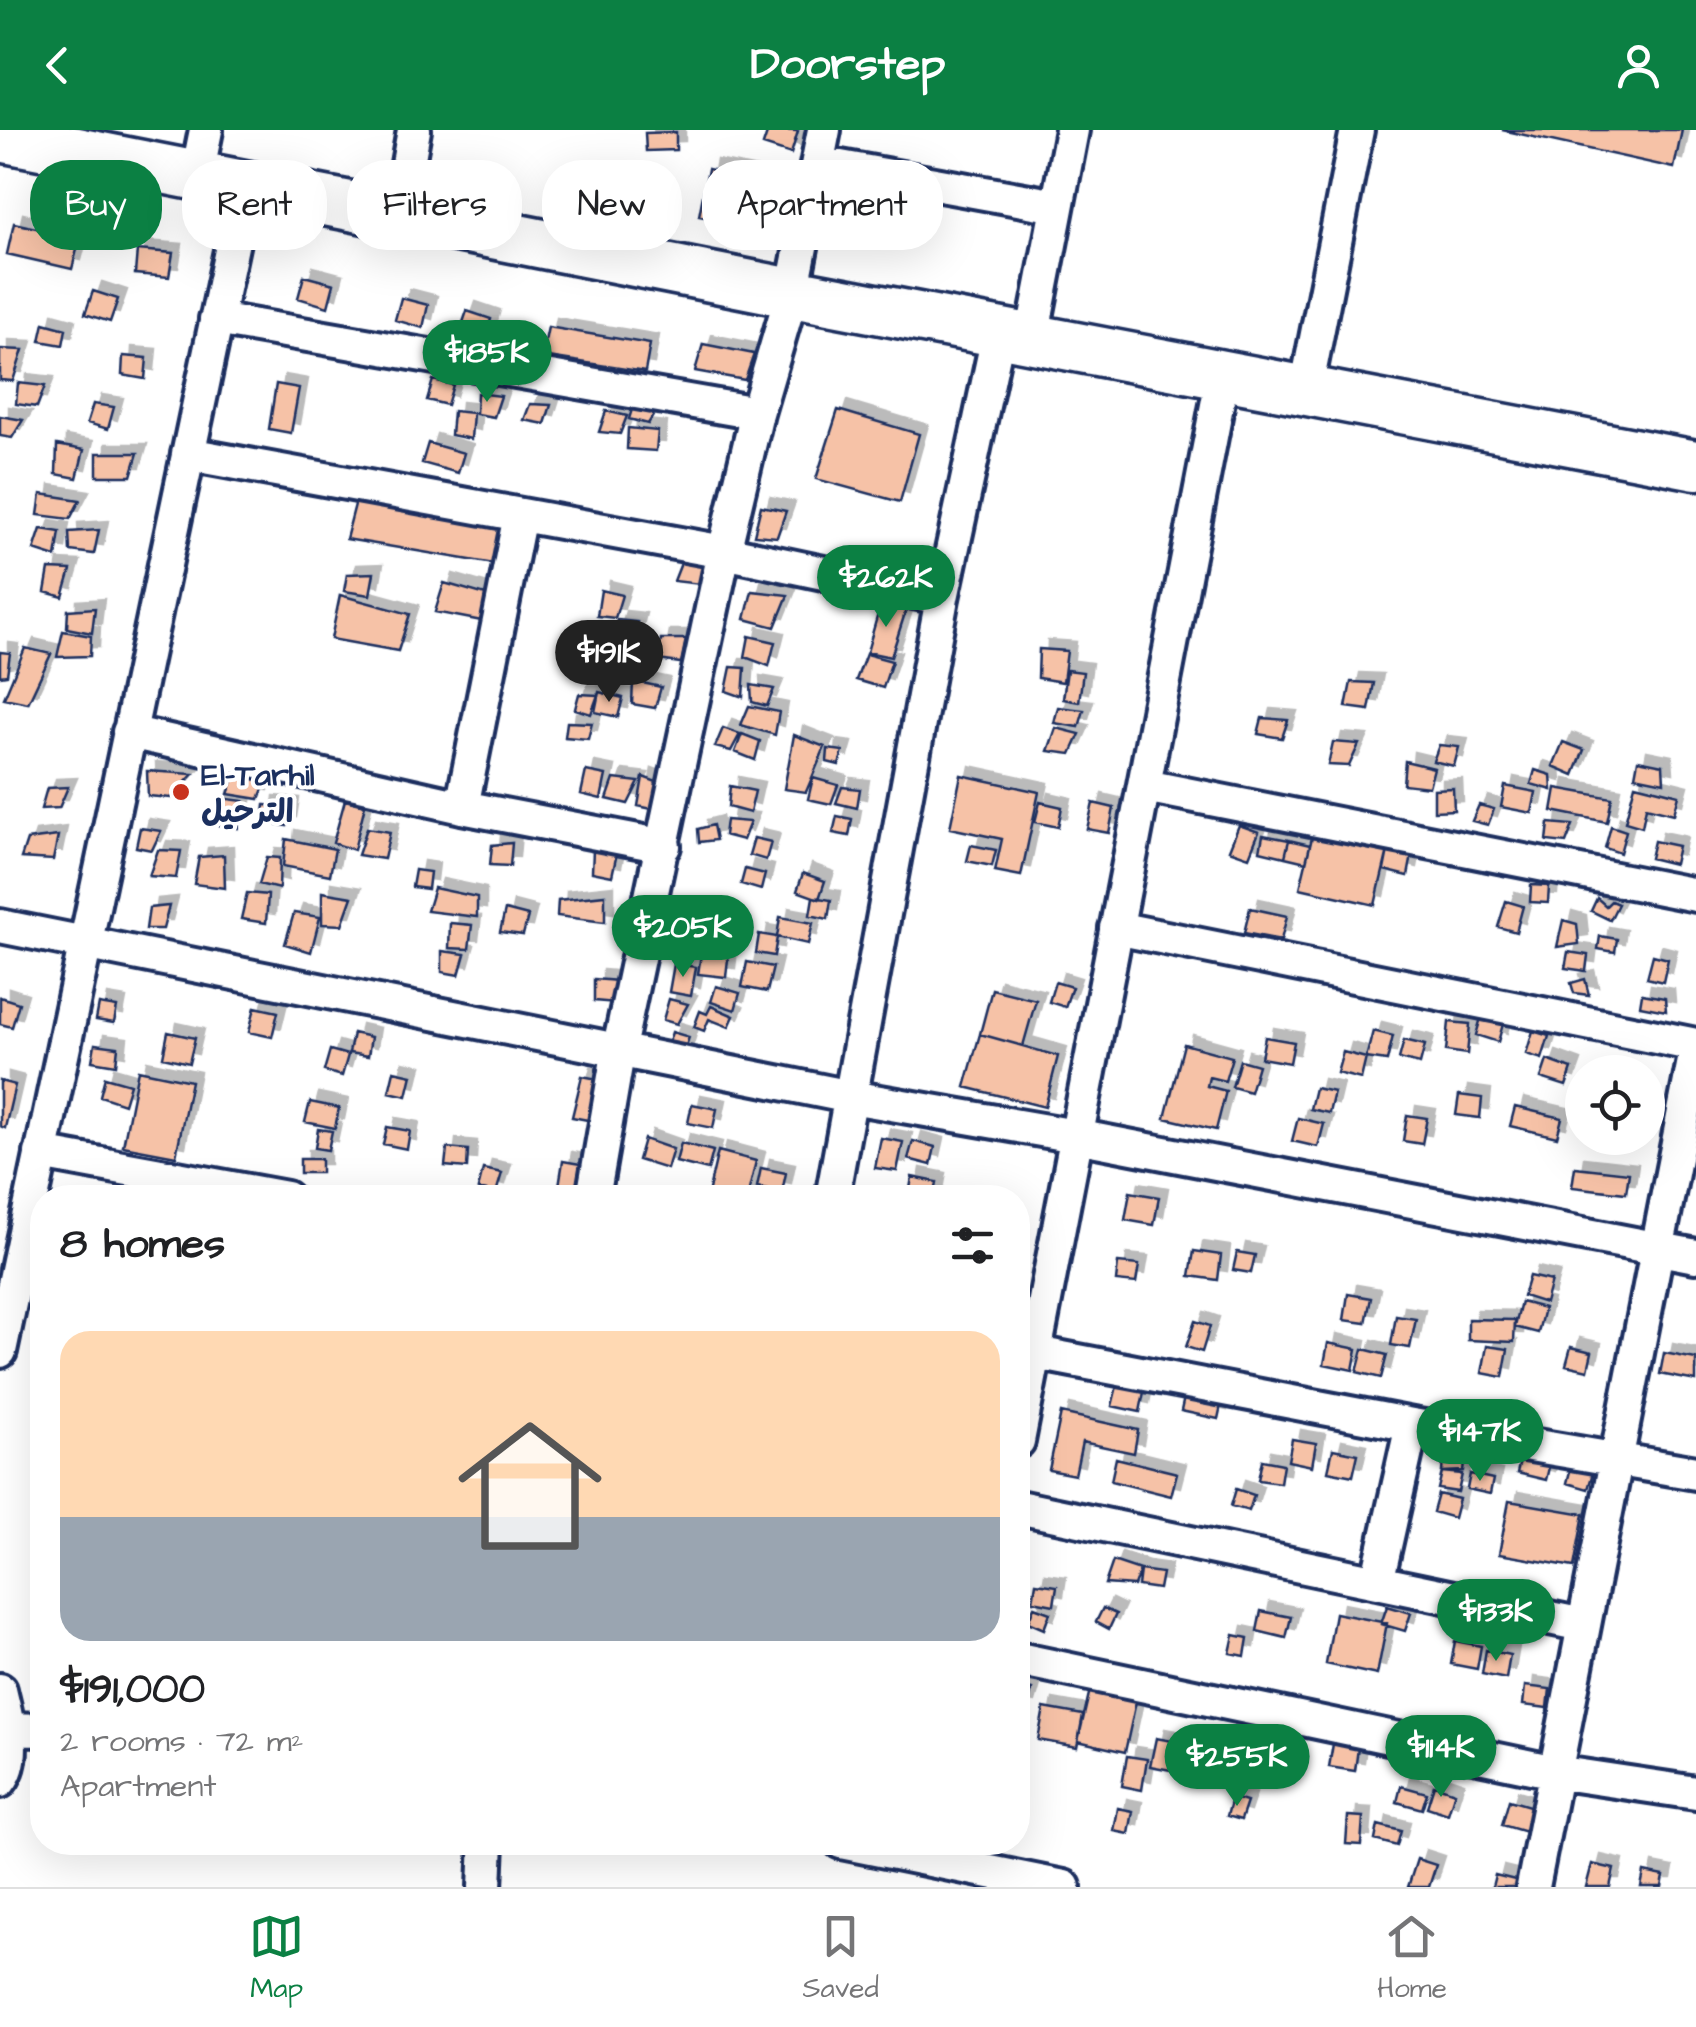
<!DOCTYPE html>
<meta charset="utf-8">
<style>
body{margin:0;font-family:"Architects Daughter","Playpen Sans Arabic",sans-serif;background:#f6f6f6;color:#202124;height:100vh;display:flex;flex-direction:column;font-size:38px;white-space:nowrap}
*{box-sizing:border-box;margin:0}
p{font-size:32px;color:#757577}
.icon{flex:none;width:55px;height:55px;fill:none;stroke:currentColor;stroke-width:2;stroke-linecap:round;stroke-linejoin:round}
.map{position:relative;flex:1;overflow:hidden}
.details{position:absolute;left:30px;top:1055px;width:1000px;height:670px;display:flex;flex-direction:column;background:#fff;border-radius:40px;box-shadow:0 10px 40px #0002}
.details>*{flex:none}
.banner{position:absolute;left:30px;top:30px;width:1000px;height:90px;display:flex;gap:20px}
.tools{position:absolute;left:1565px;top:925px;display:grid;gap:20px}
.tools a{display:grid;place-items:center;width:100px;height:100px;border-radius:50%;background:#fff;box-shadow:0 10px 40px #0002;font-size:50px}
.price{position:absolute;translate:-50% -85px;padding:0 22px;border-radius:35px;background:#0b8043;color:#fff;font-size:32px;line-height:65px;filter:drop-shadow(0 2px 5px #0008)}
.price::after{content:'';position:absolute;left:50%;top:60px;width:30px;height:22px;margin-left:-15px;background:inherit;clip-path:polygon(0 0,100% 0,50% 100%)}
.price.selected{background:#222;color:#fff}
ul{padding:0;list-style:none}
li{display:grid;align-content:center;gap:20px;height:530px;padding:0 30px}
li+li{border-top:2px solid #e0e0e0}
li span{display:grid;place-items:center;height:310px;border-radius:30px;color:#555}
li>.icon{margin-inline-start:auto}
span .icon{width:180px;height:180px;fill:#fffc;stroke-width:1}
li b{font-size:42px}
h2{display:flex;justify-content:space-between;align-items:center;height:120px;padding:0 30px;font-size:42px}
.tag{padding:0 35px;border-radius:40px;background:#fff;box-shadow:0 10px 40px #0002;font-size:35px;line-height:90px}
.tag.selected{background:#0b8043;color:#fff}
header{display:flex;justify-content:space-between;align-items:center;height:130px;padding:0 30px;background:#0b8043;color:#fff;font-size:45px;font-weight:700}
.menu{display:flex;justify-content:space-around;align-items:center;height:140px;border-top:2px solid #e0e0e0;background:#fff;font-size:28px;color:#757577}
.menu a{display:grid;justify-items:center;gap:5px}
.menu .selected{color:#0b8043}
.map>svg:first-child{display:block}
</style>
<header><svg class="icon" aria-label="back" viewBox="0 0 24 24"><path d="M15 5l-7 7 7 7"/></svg>Doorstep<svg class="icon" aria-label="person" viewBox="0 0 24 24"><circle cx="12" cy="8" r="4"/><path d="M4 21q1-7 8-7t8 7"/></svg></header>
<div class="map">
<svg width="1696" height="1757" viewBox="0 0 1696 1757">
<defs>
<filter id="shadow"><feDropShadow dx="9" dy="-9" stdDeviation="0" flood-color="#0004"/></filter>
</defs>
<rect width="100%" height="100%" fill="#fff"/>
<filter id="ink" filterUnits="userSpaceOnUse"><feTurbulence type="fractalNoise" baseFrequency=".01" numOctaves="2"/><feDisplacementMap in="SourceGraphic" scale="20" xChannelSelector="R" yChannelSelector="G"/><feConvolveMatrix kernelMatrix="1 2 1 2 8 2 1 2 1" color-interpolation-filters="sRGB"/></filter>
<g filter="url(#ink)">
<path fill="#f6c2a7" stroke="#1b2f5e" stroke-width="2.5" filter="url(#shadow)" d="M768 0 798 1 791 24 763 15Z
M1502 0H1682L1674 38Z
M676 2V20L646 21 645 3Z
M708 39 784 54 775 100 699 86Z
M900 79 920 83 917 100 897 96Z
M14 93 80 108 72 139 7 124Z
M137 120 173 123 169 147 135 144Z
M304 146 334 154 328 177 298 168Z
M93 161 118 169 110 192 85 184Z
M401 168 428 175 423 198 395 190Z
M467 181 491 189 485 210 460 201Z
M44 193 66 199 63 215 40 211Z
M548 197 650 214 645 242 542 226Z
M703 214 754 224 745 250 695 241Z
M0 219 23 220 13 251 0 250Z
M123 226 147 228 145 249 122 245Z
M433 250 453 255 447 275 427 270Z
M18 253 45 256 37 277 16 274Z
M276 254 299 258 291 303 269 299Z
M477 263 501 266 494 287 476 284Z
M634 273 656 281 648 294 629 289Z
M93 274 114 277 108 299 87 293Z
M530 274 551 275 545 294 524 290Z
M838 280 919 304 900 372 816 349Z
M453 281 473 283 471 309 451 305Z
M606 281 627 286 620 304 599 302Z
M0 286 23 290 12 308 0 306Z
M628 298 658 301 656 321 627 319Z
M428 313 464 323 458 343 422 333Z
M57 315 84 320 77 348 56 344Z
M97 323H138L131 346H97Z
M359 359 507 387 500 435 346 409Z
M41 364 80 370 70 389 38 385Z
M761 376 786 381 777 407 754 405Z
M41 399 60 402 56 427 34 420Z
M99 400 94 424 70 421 69 402Z
M683 428 706 432 700 454 674 451Z
M49 439 71 440 63 467 45 462Z
M374 443 370 465 344 461 347 444Z
M444 453 493 467 487 492 435 482Z
M601 460 622 465 615 488 597 486Z
M752 461 788 465 775 497 745 489Z
M340 465 410 484 398 521 331 509Z
M881 473 906 480 891 527 867 522Z
M95 478 92 503 67 498 68 480Z
M617 490 637 492 631 517 611 510Z
M63 501 91 506 90 526 57 527Z
M749 506 775 512 769 536 745 527Z
M661 509H686L681 533 657 530Z
M609 517 625 520 621 539 606 534Z
M25 518 51 524 28 573 4 568Z
M589 518 606 522 604 540 579 539Z
M1039 519 1067 521 1063 552 1038 548Z
M0 522 10 523 7 545 0 546Z
M866 524 892 531 883 558 856 550Z
M731 537 745 538 743 567 726 561Z
M1067 540 1083 542 1079 572 1063 569Z
M633 551 661 557 655 578 632 574Z
M1351 552 1374 553 1369 580 1346 577Z
M751 555 774 559 767 576 752 572Z
M599 562 623 568 618 587 595 582Z
M579 564 598 565 591 584 575 579Z
M749 576 779 582 775 605 741 595Z
M1058 577 1084 580 1079 597 1054 593Z
M1262 588 1288 590 1282 608 1258 604Z
M567 592 592 593 588 609 565 607Z
M723 598 740 604 731 621 715 617Z
M1056 598 1080 604 1071 624 1048 621Z
M742 604 760 611 755 630 735 622Z
M794 605 825 617 806 662 784 659Z
M1333 612 1359 614 1349 636 1328 635Z
M1563 612 1584 620 1574 645 1553 636Z
M1439 615 1459 617 1454 636 1433 631Z
M828 619 843 621 839 635 827 632Z
M1638 630 1663 635 1664 652 1635 646Z
M1405 631 1434 638 1429 657 1403 654Z
M238 637 268 646 259 669 228 664Z
M1535 640 1551 645 1552 660 1531 654Z
M147 641 193 644 171 668 148 666Z
M586 641 606 645 601 669 581 664Z
M961 645 1039 662 1021 746 995 741 1002 709 950 698Z
M643 647 662 654 652 679 638 676Z
M813 648 838 655 831 674 808 669Z
M614 649 639 652 628 674 607 669Z
M1635 654 1679 665 1674 684 1646 677 1642 697 1625 692Z
M730 656 755 661 750 683 728 677Z
M1505 656 1536 662 1532 683 1501 677Z
M68 657 59 678 41 679 47 658Z
M842 657 860 659 857 678 836 673Z
M1453 658 1454 680 1434 681V659Z
M1556 658 1612 668 1607 692 1552 681Z
M220 668 244 671 238 698 215 695Z
M345 670 365 675 354 720 333 713Z
M1040 672 1062 677 1058 697 1035 692Z
M1093 673 1114 678 1109 703 1087 699Z
M265 675 290 677 287 696 263 692Z
M1479 675 1494 679 1488 695 1472 691Z
M837 686 852 689 849 706 833 703Z
M726 690 750 692 743 710 724 705Z
M1549 693 1573 695 1566 713 1547 711Z
M713 695 716 710 699 712 698 699Z
M1239 695 1259 702 1249 727 1229 720Z
M1611 696 1626 701 1620 723 1605 718Z
M140 698 161 701 152 720 136 717Z
M367 698 390 702 384 729 358 725Z
M1313 703 1388 720 1375 775 1300 758Z
M1263 705 1289 710 1285 727 1260 721Z
M58 706 53 730 21 728 27 710Z
M754 708 771 712 766 730 749 725Z
M286 709 335 719 330 745 283 736Z
M1289 710 1310 715 1306 732 1285 727Z
M1654 711 1678 716 1674 734 1650 728Z
M512 713 510 736 490 735 492 715Z
M971 715 996 720 992 736 967 731Z
M158 720 181 721 176 748 149 746Z
M593 720 617 723 612 746 592 742Z
M1388 720 1412 725 1408 746 1384 740Z
M224 725 225 758 194 754 199 727Z
M267 727 280 728 279 759 259 754Z
M745 739 765 744 761 760 741 754Z
M415 740 430 742 428 759 412 757Z
M803 743 825 751 819 769 797 761Z
M1531 755 1549 756 1548 773 1530 772Z
M434 758 477 767V787L427 781Z
M322 762 352 767 342 795 322 794Z
M247 763 268 765 266 793 241 789Z
M605 765V792L557 786 558 770Z
M813 767 831 770 828 789 810 785Z
M1597 768 1606 776 1611 771 1618 774 1610 790 1591 781Z
M1506 771 1523 776 1516 802 1498 797Z
M169 776 163 799H146L149 778Z
M1250 778 1287 786 1281 810 1244 803Z
M505 780 528 786 523 805 500 802Z
M294 783 320 787 311 822 285 814Z
M780 787 813 793 808 814 777 807Z
M1563 790 1577 794 1579 814 1557 817Z
M450 793 472 795 469 819 449 818Z
M759 804 777 807 774 826 756 823Z
M1600 806 1617 809 1615 822 1598 819Z
M702 817 729 820 726 847 698 844Z
M442 821 465 824 459 845 442 842Z
M1568 822 1588 825 1586 841 1565 838Z
M1653 825 1668 829 1663 852 1647 848Z
M747 832 773 837 767 862 742 857Z
M674 834 696 837 691 866 669 862Z
M594 849 618 851 616 873 594 871Z
M1585 849 1589 865 1574 863 1571 853Z
M1055 852 1072 857 1065 877 1049 872Z
M716 856 740 863 735 880 711 872Z
M992 859 1036 870 1023 916 980 904Z
M1642 864 1665 868 1666 881 1640 876Z
M0 867 19 873 12 897 0 894Z
M669 869 688 874 677 894 663 890Z
M99 874 117 877 114 893 96 890Z
M711 876 734 886 729 897 709 889 704 901 694 897 700 881 707 884Z
M255 877 278 882 272 907 249 902Z
M1481 888 1503 894 1498 912 1476 905Z
M1449 892 1470 894 1467 924 1446 921Z
M1373 901 1393 906 1387 931 1366 928Z
M1533 901 1549 906 1542 929 1526 924Z
M168 902 195 908 189 933 163 927Z
M672 902 689 907 682 929 665 924Z
M353 903 371 907 368 926 349 923Z
M980 904 1058 926 1045 977 965 957Z
M1265 907 1294 912 1290 933 1261 928Z
M1404 910 1425 915 1420 934 1399 929Z
M95 914 118 917 116 935 92 931Z
M1184 914 1232 927 1225 951 1209 947 1207 956 1226 961 1216 1000 1165 988Z
M330 920 348 925 342 946 324 941Z
M1343 922 1366 928 1361 949 1337 943Z
M1240 930 1258 935 1250 962 1232 957Z
M1547 930 1572 939 1566 956 1541 948Z
M138 940 191 951 176 1026 123 1016Z
M394 941 412 945 407 966 389 962Z
M582 946 603 950 593 991 572 987Z
M105 947 130 954 124 974 100 966Z
M0 951 15 955 5 998 0 996Z
M1315 958 1334 962 1329 983 1310 979Z
M1459 965 1482 968 1480 988 1456 985Z
M310 972 339 978 335 998 305 992Z
M692 974 717 979 713 998 688 993Z
M1515 977 1562 988 1557 1007 1510 996Z
M1407 985 1427 988 1422 1014 1403 1011Z
M1298 988 1324 994 1318 1017 1292 1011Z
M387 997 410 1001 407 1019 383 1014Z
M318 999 332 1001 328 1020 315 1018Z
M881 1008 903 1012 897 1041 875 1038Z
M644 1009 673 1019 667 1039 638 1030Z
M913 1011 935 1017 931 1035 908 1029Z
M681 1013 713 1021 708 1040 676 1032Z
M447 1018 468 1020 467 1038 445 1036Z
M718 1021 756 1031 747 1068H707Z
M300 1029H321V1043H300Z
M563 1031 586 1035 581 1065 558 1062Z
M1575 1037 1629 1043 1626 1063 1572 1057Z
M761 1038 786 1043 782 1062 757 1057Z
M483 1039 502 1043 496 1063 478 1059Z
M912 1047 937 1052 934 1068 909 1065Z
M1130 1062 1159 1067 1154 1095 1125 1090Z
M1194 1121 1221 1125 1218 1150 1190 1146Z
M1237 1122 1255 1125 1251 1143 1233 1140Z
M1118 1133 1139 1135 1136 1153 1116 1151Z
M1529 1146 1551 1151 1545 1173 1523 1166Z
M1348 1164 1371 1168 1366 1193 1344 1190Z
M1521 1172 1544 1178 1538 1203 1515 1197Z
M1396 1186 1416 1189 1410 1218 1391 1215Z
M1468 1189 1515 1190 1514 1212 1468 1210Z
M1195 1191 1210 1196 1202 1222 1186 1217Z
M1328 1213 1357 1219 1353 1240 1324 1234Z
M1487 1216 1508 1219 1503 1247 1482 1243Z
M1571 1217 1592 1222 1588 1240 1566 1235Z
M1363 1219 1387 1225 1381 1248 1357 1242Z
M1664 1223 1696 1229V1251L1660 1244Z
M1117 1256 1144 1262 1140 1282 1112 1276Z
M1186 1258 1223 1266 1218 1289 1181 1281Z
M1061 1283 1138 1300 1134 1323 1082 1312 1075 1345 1049 1340Z
M1445 1307 1467 1310 1463 1341 1442 1342Z
M1292 1309 1316 1313 1312 1336 1288 1331Z
M1333 1319 1358 1324 1353 1346 1328 1341Z
M1522 1322 1551 1329 1546 1350 1517 1343Z
M1116 1328 1177 1343 1171 1366 1111 1351Z
M1262 1330 1283 1334 1280 1353 1258 1350Z
M1572 1333 1594 1339 1588 1359 1567 1353Z
M1442 1342 1462 1344 1458 1362 1438 1359Z
M1470 1344 1493 1349 1490 1364 1467 1359Z
M1236 1359 1254 1365 1249 1381 1231 1376Z
M1438 1364 1459 1369 1454 1388 1433 1382Z
M1509 1371 1584 1384 1574 1437 1499 1424Z
M1113 1431 1140 1440 1134 1456 1105 1454Z
M1140 1440 1162 1443 1159 1459 1138 1456Z
M1036 1453 1057 1456 1054 1475 1033 1471Z
M1387 1476 1411 1483 1405 1501 1381 1494Z
M1034 1477 1050 1483 1044 1499 1028 1492Z
M1103 1478 1116 1484 1109 1499 1096 1492Z
M1261 1481 1291 1487 1286 1508 1257 1501Z
M1335 1483 1387 1493 1377 1545 1326 1534Z
M1234 1505 1248 1508 1245 1526 1230 1523Z
M1455 1511 1481 1516 1477 1539 1451 1534Z
M1486 1520 1510 1525 1506 1549 1482 1544Z
M1092 1551 1139 1558 1125 1622 1078 1611Z
M1525 1556 1550 1559 1548 1578 1523 1575Z
M1018 1557 1032 1560 1026 1581 1018 1580Z
M1044 1578 1083 1585 1077 1617 1038 1610Z
M1156 1608 1172 1611 1180 1618 1176 1641 1150 1636Z
M1333 1614 1358 1618 1355 1641 1329 1637Z
M1127 1626 1147 1629 1142 1660 1122 1656Z
M1434 1655 1455 1662 1448 1684 1427 1677Z
M1401 1656 1427 1663 1422 1679 1397 1672Z
M1232 1668 1247 1672 1241 1690 1227 1686Z
M1509 1670 1533 1677 1526 1702 1502 1695Z
M1118 1678 1133 1681 1129 1704 1114 1701Z
M1348 1686 1363 1687 1361 1715 1346 1714Z
M1378 1695 1401 1701 1397 1716 1375 1710Z
M1417 1729 1436 1735 1429 1757H1408Z
M1592 1734 1614 1739 1610 1757H1586Z
M1644 1742 1664 1746 1662 1757H1641Z
M1495 1745 1519 1751 1518 1757H1492Z"/>
<g fill="none" stroke-linecap="round" stroke-linejoin="round">
<g stroke="#1b2f5e" stroke-width="40">
<path id="street" d="M818 33 1057 76
M197 45 206 0
M399 85 414 0
M216 189 757 283
M1032 208 1072 0
M1306 260 1357 0
M188 324 724 422 942 468
M129 602 462 677 664 716
M1145 656 1696 765
M462 677 520 385
M0 796 851 967 1076 1006 1696 1126
M1116 798 1696 915
M41 1023 286 1068
M593 1068 619 918 724 422 757 283 792 163 824 0
M832 1068 942 468 999 201
M0 1221 245 54
M1036 1223 1412 1295 1696 1343
M1018 1311 1223 244
M1018 1377 1583 1495
M1377 1452 1412 1295
M1018 1529 1555 1642 1696 1663
M0 1560C6 1587 19 1628 0 1651
M8 1599 42 1600
M841 1712 1064 1757
M485 1757 487 1712
M1533 1757 1696 920"/>
</g>
<g stroke="#1b2f5e" stroke-width="55">
<path id="secondary" d="M0 7 792 163 1696 335"/>
</g>
<use href="#street" stroke="#fff" stroke-width="32"/>
<use href="#secondary" stroke="#fff" stroke-width="48"/>
</g>
</g>
<circle fill="#c8321e" stroke="#fff" stroke-width="4" cx="181" cy="662" r="10"/>
<g text-anchor="middle" stroke-width="8" stroke-linejoin="round" paint-order="stroke">
<g font-size="32" font-weight="bold" fill="#1b2f5e" stroke="#fff" text-anchor="start">
<text x="201" y="655">El-Tarhil<tspan x="201" dy="37">الترحيل</tspan></text>
</g>
</g>
</svg>
<div class="tools">
<a><svg class="icon" aria-label="locate" viewBox="0 0 24 24"><circle cx="12" cy="12" r="6"/><path d="M12 2v4M12 18v4M2 12h4M18 12h4"/></svg></a>
</div>
<b class="price" style="left:487px;top:275px">$185K</b>
<b class="price" style="left:886px;top:500px">$262K</b>
<b class="price selected" style="left:609px;top:575px">$191K</b>
<b class="price" style="left:683px;top:850px">$205K</b>
<b class="price" style="left:1480px;top:1354px">$147K</b>
<b class="price" style="left:1496px;top:1534px">$133K</b>
<b class="price" style="left:1441px;top:1670px">$114K</b>
<b class="price" style="left:1237px;top:1679px">$255K</b>
<div class="banner">
<a class="tag selected">Buy</a>
<a class="tag">Rent</a>
<a class="tag">Filters</a>
<a class="tag">New</a>
<a class="tag">Apartment</a>
</div>
<section class="details">
<h2>8 homes<svg class="icon" aria-label="filters" viewBox="0 0 24 24"><path d="M4 7h16M4 17h16"/><circle cx="9" cy="7" r="2"/><circle cx="15" cy="17" r="2"/></svg></h2>
<ul>
<li><span style="background:linear-gradient(#ffd9b3 60%,#9aa5b1 0)"><svg class="icon" aria-label="home" viewBox="0 0 24 24"><path d="M3 11l9-7 9 7M6 9v11h12V9"/></svg></span><div><b>$191,000</b><p>2 rooms · 72 m²</p><p>Apartment</p></div></li>
</ul>
</section>
</div>
<nav class="menu">
<a class="selected"><svg class="icon" aria-label="map" viewBox="0 0 24 24"><path d="M3 6l6-2 6 2 6-2v14l-6 2-6-2-6 2zM9 4v14M15 6v14"/></svg>Map</a>
<a><svg class="icon" aria-label="saved" viewBox="0 0 24 24"><path d="M7 4h10v16l-5-4-5 4z"/></svg>Saved</a>
<a><svg class="icon" aria-label="home" viewBox="0 0 24 24"><path d="M3 11l9-7 9 7M6 9v11h12V9"/></svg>Home</a>
</nav>
